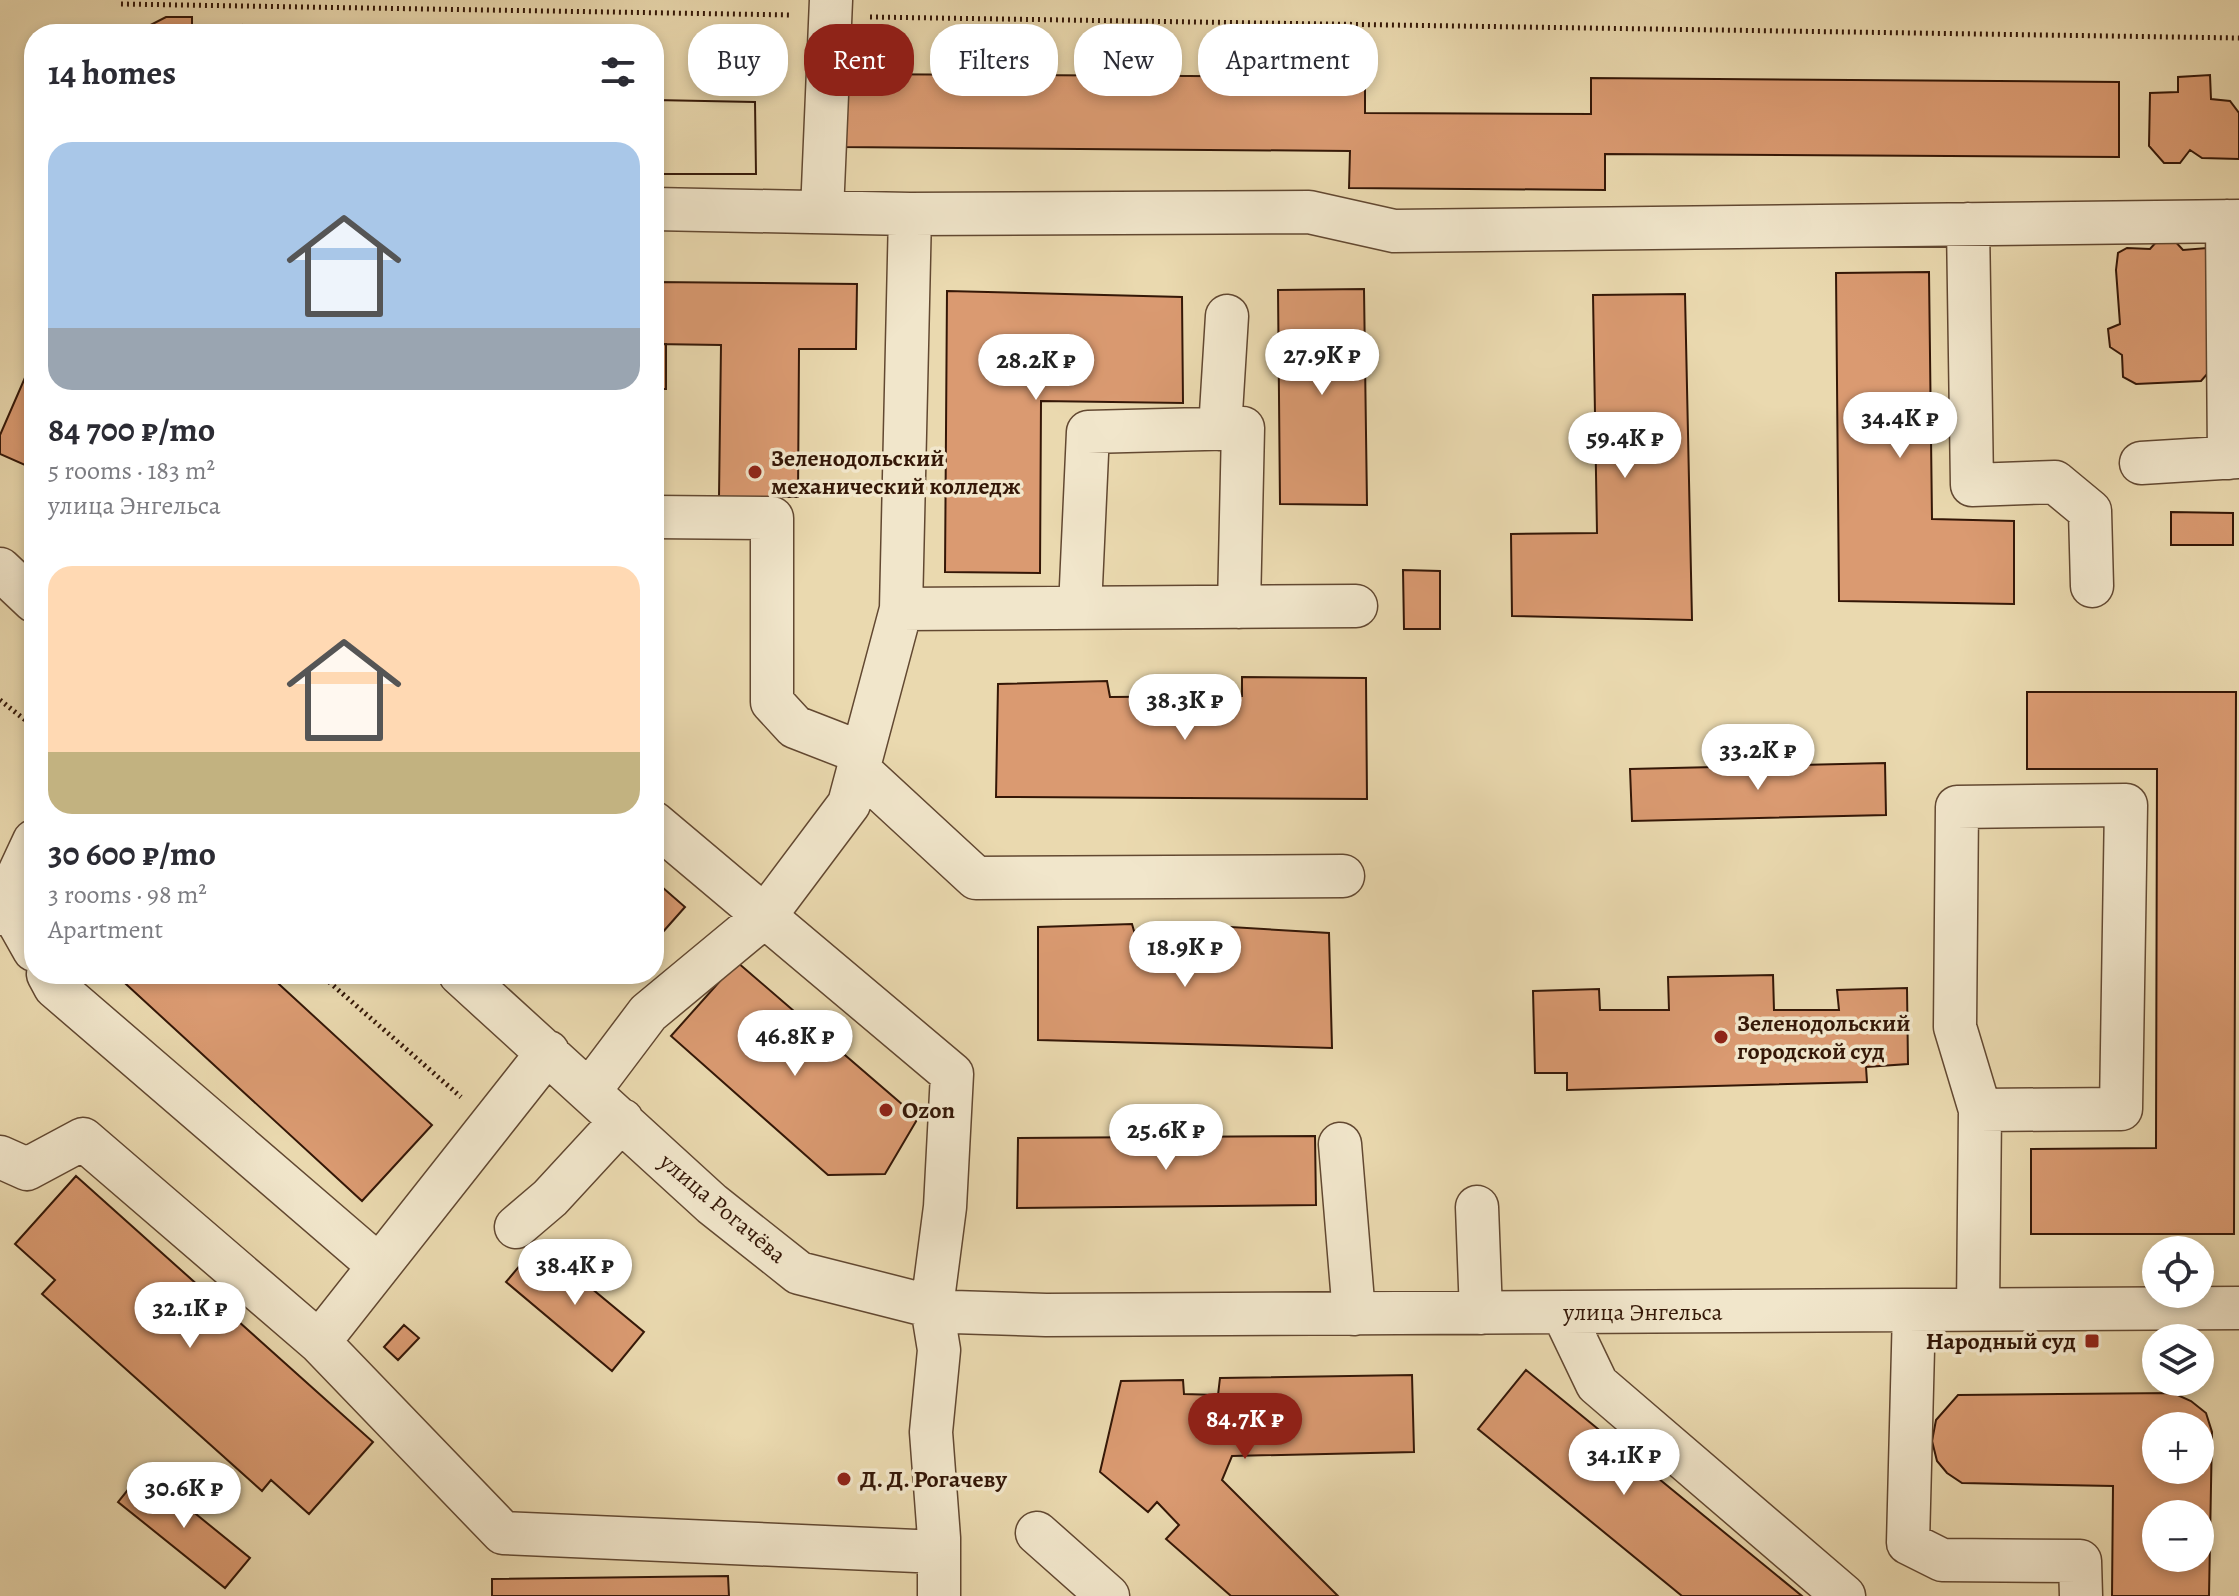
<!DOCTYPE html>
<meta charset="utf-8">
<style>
body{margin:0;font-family:Alegreya,serif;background:#f2f2f3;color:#2b2b33;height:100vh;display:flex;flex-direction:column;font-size:30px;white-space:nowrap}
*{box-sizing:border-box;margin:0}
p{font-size:26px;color:#7c7c81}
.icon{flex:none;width:44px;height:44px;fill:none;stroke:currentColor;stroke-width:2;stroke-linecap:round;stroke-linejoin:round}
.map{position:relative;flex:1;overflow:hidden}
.details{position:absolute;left:24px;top:24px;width:640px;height:960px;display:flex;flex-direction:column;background:#fff;border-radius:32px;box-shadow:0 4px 12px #0003}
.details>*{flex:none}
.banner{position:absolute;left:688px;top:24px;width:760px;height:72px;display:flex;gap:16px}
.tools{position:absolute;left:2142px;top:1236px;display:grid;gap:16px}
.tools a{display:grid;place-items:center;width:72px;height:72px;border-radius:50%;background:#fff;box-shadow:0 4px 12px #0003;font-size:40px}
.price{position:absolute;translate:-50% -68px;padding:0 18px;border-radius:28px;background:#fff;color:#222;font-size:26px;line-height:52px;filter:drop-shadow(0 2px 4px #0008)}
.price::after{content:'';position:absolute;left:50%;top:48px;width:24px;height:18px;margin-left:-12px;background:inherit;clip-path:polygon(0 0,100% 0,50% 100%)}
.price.active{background:#8f2418;color:#fff}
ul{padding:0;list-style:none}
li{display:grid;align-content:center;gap:16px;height:424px;padding:0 24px}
li span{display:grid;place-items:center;height:248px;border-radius:24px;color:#555}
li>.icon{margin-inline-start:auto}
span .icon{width:144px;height:144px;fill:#fffc;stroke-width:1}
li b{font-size:34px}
h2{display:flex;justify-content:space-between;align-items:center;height:96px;padding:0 24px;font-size:34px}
.pill{padding:0 28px;border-radius:32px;background:#fff;box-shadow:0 4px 12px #0003;font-size:28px;line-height:72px}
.pill.active{background:#8f2418;color:#fff}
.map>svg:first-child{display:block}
</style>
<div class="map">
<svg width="2239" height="1596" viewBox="0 0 2239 1596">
<rect width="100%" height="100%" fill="#ead9af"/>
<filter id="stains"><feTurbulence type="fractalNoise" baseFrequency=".0025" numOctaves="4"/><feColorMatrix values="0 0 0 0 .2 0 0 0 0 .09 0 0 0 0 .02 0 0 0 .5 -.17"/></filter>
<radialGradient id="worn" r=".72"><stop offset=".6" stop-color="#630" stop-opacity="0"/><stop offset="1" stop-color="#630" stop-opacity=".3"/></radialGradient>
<path fill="#da9a71" stroke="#341707" stroke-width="2" fill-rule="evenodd" d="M166 17H192V33L230 34 242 25 250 34H133Z
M840 74 1365 77V113L1591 114V78L2119 82V157L1605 154V190L1349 188 1350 151 839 147Z
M2210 75 2211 99 2230 101 2239 113V159L2202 158 2190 150 2180 163H2164L2149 146 2150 93 2178 92V77Z
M654 100 755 102 756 174H654Z
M654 100 755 102 756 174H654Z
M2172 238 2183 250 2207 248 2209 372 2201 381 2136 384 2123 377 2122 355 2110 347 2108 329 2120 324 2116 270 2118 253 2127 248 2150 249 2158 240Z
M1929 272 1932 519 2014 521V604L1839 601 1836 273Z
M654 282 857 284 856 349H799L798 497H719L721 345 654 344Z
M1364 289 1367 505 1280 504 1278 290Z
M947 291 1182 297 1183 403 1041 401 1040 573 945 572Z
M1685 294 1692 620 1512 616 1511 534 1597 533 1593 295Z
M654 344H666V389H654Z
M34 357V469L0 454V435Z
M2171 512 2233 513V545H2171Z
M1403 570 1440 571V629H1404Z
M1242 677 1366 678 1367 799 996 797 998 684 1107 681 1110 697 1242 696Z
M2027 692H2236L2234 1234H2031V1149L2156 1148 2157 769H2027Z
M1885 763 1886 815 1632 821 1630 769Z
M654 880 685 907 654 942Z
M1132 924 1138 945 1229 948 1231 927 1329 933 1332 1048 1038 1040V927Z
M737 962 918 1118 885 1174 828 1175 671 1036Z
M115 974H268L432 1125 362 1201Z
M1773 975 1774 1010H1839L1837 990 1907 988 1908 1064 1866 1067 1867 1082 1567 1090V1073H1535L1533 991 1599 989 1600 1010H1669L1668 977Z
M1315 1136 1316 1205 1017 1208 1018 1138Z
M76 1176 373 1442 309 1514 271 1480 262 1491 42 1294 55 1280 15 1244Z
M538 1244 644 1332 612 1371 506 1282Z
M404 1325 419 1338 398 1360 384 1347Z
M1526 1370 1802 1596H1682L1478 1429Z
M1412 1375 1414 1452 1232 1456 1222 1480 1338 1596H1231L1166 1539 1179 1525 1157 1502 1148 1512 1100 1472 1121 1381 1183 1380 1184 1394 1218 1395 1220 1378Z
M2173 1393 2191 1401 2206 1413 2212 1432 2209 1596H2112L2113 1486 1962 1483 1947 1473 1937 1461 1932 1441 1936 1420 1958 1395ZM2156 1426H2200V1470H2156ZM2156 1514H2200V1558H2156Z
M143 1471 250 1558 225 1588 118 1502Z
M728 1576 729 1596H492V1579Z"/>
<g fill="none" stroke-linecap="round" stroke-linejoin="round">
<g stroke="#624831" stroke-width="45">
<path id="minor" d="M822 212 831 0
M910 214 1309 212 1394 231 2239 221
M2227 221 2229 458
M1968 224 1972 485 2055 482 2090 511 2092 586
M1220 429 1227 316
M2141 463 2239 457
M654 517 772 518V702L795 727 862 753
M0 569 34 601
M1080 608 1088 432 1243 428 1239 607
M901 609 1356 606
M858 769 976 878 1343 876
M654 823 952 1074 945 1207 932 1307 939 1350 931 1432 939 1538V1596
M7 902 34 950
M0 914 34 841
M48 974 55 987 379 1266
M460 974 712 1204 799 1273 953 1312 1046 1315 2239 1308
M548 1052 319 1342 503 1533 939 1552
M590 1090 648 1013 765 916 849 804 901 609 910 214 654 209
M1340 1144 1354 1314
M0 1157 27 1169 83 1139 319 1342
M1477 1207 1481 1313
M516 1227 550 1198 622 1120
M1978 1309 1980 1110 2121 1109 2126 805 1957 807 1955 1027 1980 1110
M1914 1310 1908 1543 1942 1560 2080 1561 2081 1596
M1563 1313 1597 1384 1844 1596
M1037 1533 1108 1596"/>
</g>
<path stroke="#341707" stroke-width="5" stroke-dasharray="2 4" stroke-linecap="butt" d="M121 4 792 15
M870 17 2239 38
M0 700 34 727
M320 974 461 1097"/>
<use href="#minor" stroke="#f1e6cb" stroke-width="42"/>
</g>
<g fill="#8f2418" stroke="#f1e6cb" stroke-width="3">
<circle cx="755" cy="472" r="8"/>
<circle cx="1721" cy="1037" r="8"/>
<circle cx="886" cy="1110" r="8"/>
<rect x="2084" y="1333" width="16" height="16" rx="4"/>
<circle cx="844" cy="1479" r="8"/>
</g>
<g text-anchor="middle" stroke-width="7" stroke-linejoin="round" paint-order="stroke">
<g font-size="24" font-weight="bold" fill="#341707" stroke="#f1e6cb" text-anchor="start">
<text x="771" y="466">Зеленодольский<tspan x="771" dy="28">механический колледж</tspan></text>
<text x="1737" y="1031">Зеленодольский<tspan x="1737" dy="28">городской суд</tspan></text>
<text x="902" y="1118">Ozon</text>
<text x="2076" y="1349" text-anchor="end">Народный суд</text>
<text x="860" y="1487">Д. Д. Рогачеву</text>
</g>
<g font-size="24" fill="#341707" stroke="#f1e6cb">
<text transform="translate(723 1208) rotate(40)" y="8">улица Рогачёва</text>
<text x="1643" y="1320">улица Энгельса</text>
</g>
</g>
<rect width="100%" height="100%" filter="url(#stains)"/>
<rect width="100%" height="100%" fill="url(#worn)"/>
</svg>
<div class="tools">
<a><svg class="icon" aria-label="locate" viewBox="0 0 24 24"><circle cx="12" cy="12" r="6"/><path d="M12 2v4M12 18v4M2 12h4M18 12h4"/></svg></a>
<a><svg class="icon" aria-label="layers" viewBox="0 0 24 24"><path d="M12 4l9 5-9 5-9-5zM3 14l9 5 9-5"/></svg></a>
<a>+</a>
<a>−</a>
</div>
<b class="price" style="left:1322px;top:397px">27.9K ₽</b>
<b class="price" style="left:1036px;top:402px">28.2K ₽</b>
<b class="price" style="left:1900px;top:460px">34.4K ₽</b>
<b class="price" style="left:1625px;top:480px">59.4K ₽</b>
<b class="price" style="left:1185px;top:742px">38.3K ₽</b>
<b class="price" style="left:1758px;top:792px">33.2K ₽</b>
<b class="price" style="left:1185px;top:989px">18.9K ₽</b>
<b class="price" style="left:795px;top:1078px">46.8K ₽</b>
<b class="price" style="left:1166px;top:1172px">25.6K ₽</b>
<b class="price" style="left:575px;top:1307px">38.4K ₽</b>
<b class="price" style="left:190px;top:1350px">32.1K ₽</b>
<b class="price active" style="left:1245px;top:1461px">84.7K ₽</b>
<b class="price" style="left:1624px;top:1497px">34.1K ₽</b>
<b class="price" style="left:184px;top:1530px">30.6K ₽</b>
<div class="banner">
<a class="pill">Buy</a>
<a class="pill active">Rent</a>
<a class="pill">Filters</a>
<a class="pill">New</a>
<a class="pill">Apartment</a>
</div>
<section class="details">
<h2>14 homes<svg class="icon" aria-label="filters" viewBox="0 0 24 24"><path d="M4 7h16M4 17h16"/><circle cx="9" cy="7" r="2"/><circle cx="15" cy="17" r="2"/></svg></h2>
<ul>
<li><span style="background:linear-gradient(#a9c7e8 75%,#9aa5b1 0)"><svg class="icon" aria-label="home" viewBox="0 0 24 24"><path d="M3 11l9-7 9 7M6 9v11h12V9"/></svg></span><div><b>84 700 ₽/mo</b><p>5 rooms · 183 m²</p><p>улица Энгельса</p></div></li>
<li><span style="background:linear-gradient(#ffd9b3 75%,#c2b280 0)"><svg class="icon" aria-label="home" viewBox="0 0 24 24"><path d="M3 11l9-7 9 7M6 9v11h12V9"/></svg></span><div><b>30 600 ₽/mo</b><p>3 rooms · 98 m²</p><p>Apartment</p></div></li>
</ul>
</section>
</div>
